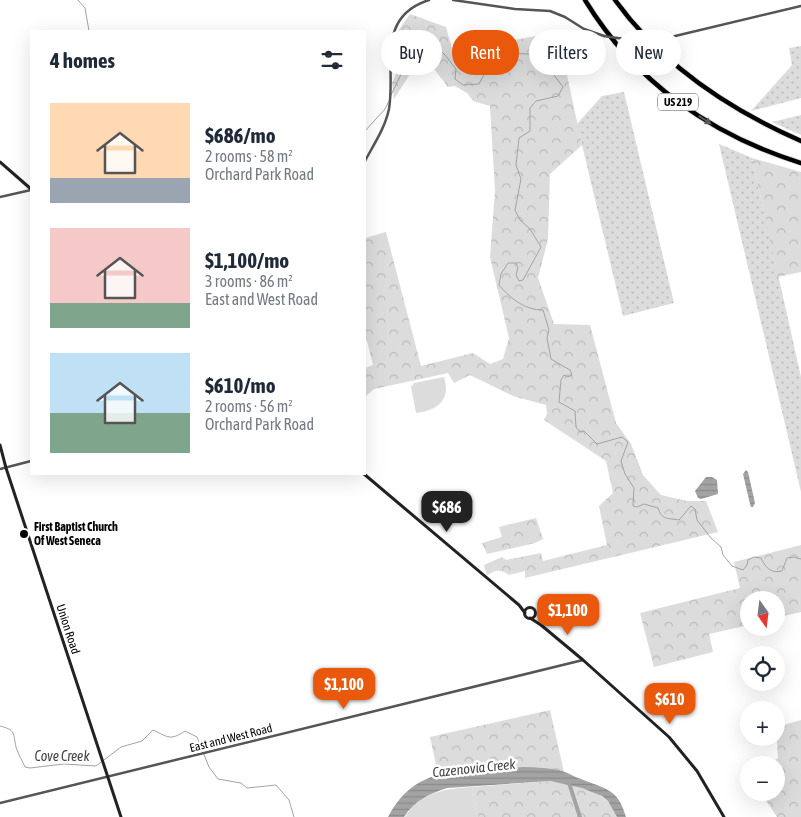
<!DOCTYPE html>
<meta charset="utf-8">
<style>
body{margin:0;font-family:"Asap Condensed",sans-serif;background:#f6f6f7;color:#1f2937;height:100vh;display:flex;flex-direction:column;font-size:19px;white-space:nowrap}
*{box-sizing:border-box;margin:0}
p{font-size:16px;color:#747a83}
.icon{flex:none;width:28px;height:28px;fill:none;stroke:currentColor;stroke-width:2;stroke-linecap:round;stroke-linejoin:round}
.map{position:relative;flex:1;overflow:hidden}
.drawer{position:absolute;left:30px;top:30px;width:336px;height:445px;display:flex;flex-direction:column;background:#fff;border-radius:0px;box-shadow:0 5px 20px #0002}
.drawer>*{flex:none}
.banner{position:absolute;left:381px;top:30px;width:344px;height:45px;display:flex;gap:10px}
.needle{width:32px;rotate:166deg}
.fabs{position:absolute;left:740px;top:591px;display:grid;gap:10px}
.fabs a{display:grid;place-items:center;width:45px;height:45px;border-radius:50%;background:#fff;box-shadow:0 5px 20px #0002;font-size:25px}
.price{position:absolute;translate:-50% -42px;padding:0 11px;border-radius:10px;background:#ea580c;color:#fff;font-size:16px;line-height:32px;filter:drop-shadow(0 1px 2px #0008)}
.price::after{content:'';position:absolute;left:50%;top:30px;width:15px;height:11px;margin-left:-8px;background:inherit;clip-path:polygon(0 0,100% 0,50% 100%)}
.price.current{background:#222;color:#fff}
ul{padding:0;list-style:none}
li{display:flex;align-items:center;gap:15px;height:125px;padding:0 20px}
li span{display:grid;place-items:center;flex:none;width:140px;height:100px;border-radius:0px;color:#555}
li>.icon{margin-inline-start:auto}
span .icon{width:60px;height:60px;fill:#fffc;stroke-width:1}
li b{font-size:21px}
h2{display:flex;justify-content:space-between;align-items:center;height:60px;padding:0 20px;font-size:21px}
.chip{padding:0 18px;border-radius:22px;background:#fff;box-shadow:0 5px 20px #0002;font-size:18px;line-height:45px}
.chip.current{background:#ea580c;color:#fff}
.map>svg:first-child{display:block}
</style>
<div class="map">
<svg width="801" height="817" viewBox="0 0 801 817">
<defs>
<pattern id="grass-dots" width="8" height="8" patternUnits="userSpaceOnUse" patternTransform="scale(1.25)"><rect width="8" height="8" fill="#dcdcdc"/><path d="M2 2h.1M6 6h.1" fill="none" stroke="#bbb" stroke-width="1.8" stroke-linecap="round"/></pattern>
<pattern id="forest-crowns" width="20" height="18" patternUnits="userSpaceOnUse" patternTransform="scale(1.25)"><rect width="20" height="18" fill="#dcdcdc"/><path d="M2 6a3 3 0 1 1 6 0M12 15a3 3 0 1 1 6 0" fill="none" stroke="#bbb"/></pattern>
<pattern id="water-rules" width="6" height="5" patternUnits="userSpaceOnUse" patternTransform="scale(1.25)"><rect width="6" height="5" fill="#a3a3a3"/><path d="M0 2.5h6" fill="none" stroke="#8b8b8b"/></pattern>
</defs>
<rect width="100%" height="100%" fill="#fff"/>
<path fill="url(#grass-dots)" d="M801 46V98L751 111 792 65 789 48Z
M624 92 674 303 623 316 577 124 602 96Z
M801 115V135L772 122Z
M719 144 752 158 801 377V492Z"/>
<path fill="url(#forest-crowns)" d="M410 14 446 27 453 52 551 33 570 39 567 49 555 48 553 58 559 62 564 61 582 145 550 174 548 239 538 278 554 324 590 325 616 423 631 444 643 475 661 495 687 501H706L718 532 525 578V571L509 575C500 569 496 570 487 575L484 565 502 557 506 560 541 553 543 561 607 545 599 506 613 493 606 461 544 420 547 414 546 405 513 396 470 375 454 383 448 373 374 389 365 397V368L373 365 367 341 365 340V238L386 232 421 366 473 353 490 364 503 359 509 338 490 257 495 191 490 106 473 101 467 93 455 86 448 87 431 65 417 63 394 99 392 83 407 49 395 47 396 34Z
M752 158 801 172V272L778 277Z
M536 518 543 539 535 543 487 554 482 543 502 537 499 527Z
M801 545V612L776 618V600H749V625L709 634 713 652 654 667 640 613 740 588 734 562Z
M550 710 564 772C536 766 510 767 482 769 467 770 452 771 438 774L430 737Z
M801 720V817H777L761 793 776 792V765H767L778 758 776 727Z
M550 781C574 786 610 789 617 817H478L472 787Z"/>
<path fill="#dcdcdc" d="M444 377C451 400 438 410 416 413L411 387 414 383Z
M472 787 478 817H405C420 792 445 789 472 787Z"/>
<path fill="url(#water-rules)" d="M746 470 748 472 755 503 753 507H751L750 504 743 474Z
M706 477H712L717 480 718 494 701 499 698 498 695 491Z
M523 767C536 767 550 768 562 771 569 773 574 777 581 779 605 789 618 788 626 817H617L608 801 602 796 582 788 550 781 447 788C429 794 415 800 404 817H388C409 778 436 772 477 770 493 769 508 768 523 767Z"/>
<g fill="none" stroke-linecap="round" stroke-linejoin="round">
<path stroke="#a3a3a3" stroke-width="1" d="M78 0 85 8 89 31
M391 95 410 56 421 44 432 42 445 55 456 69 455 79 463 85 479 84 492 59 502 53 528 54 542 59 563 87 558 96 536 101 530 108V131L519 138 516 165 521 179 515 210 520 220 530 229 541 247 523 280 519 281 516 275 518 268 516 263H508L501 274 499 285C511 299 525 310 543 310L549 330 547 338 551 359 570 370 572 375 568 377 564 375 561 380 559 402 575 411 576 427 580 432 584 431 597 444 622 437 628 442 621 461 625 474 634 488 633 506 637 507 644 504 658 508C662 520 667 518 679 520L691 506 695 509 697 520 711 538 721 547 723 555 732 566 743 570 747 565 748 560 754 557 761 558C765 567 771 574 782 571L787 558 794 557 801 559
M365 131 385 109 389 101
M0 726C16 730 13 733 16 747 18 754 22 760 25 767L30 768 64 764 96 766 121 747 142 741 153 730C168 737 170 741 185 731L197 737 209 767 218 779 241 783 247 788 276 785 289 800 294 817"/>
<path stroke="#a3a3a3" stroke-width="4" d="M569 783 580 817"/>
<g stroke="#dbdbdb" stroke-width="6">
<path id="motorway" d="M585 0C635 82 711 135 801 163
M615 0C662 65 728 109 801 141"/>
</g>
<path stroke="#555" stroke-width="2.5" d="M453 0 515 9 550 11 565 17 584 29 604 36
M617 38 641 40
M652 39 671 37 801 6
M365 161C374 144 385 128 389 109 396 68 375 17 429 0
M0 197 31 190
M0 469 31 461
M0 803 583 660"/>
<path stroke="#222" stroke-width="3" d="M0 162 31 189
M0 445 6 468 121 817
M364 474 519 605 525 613
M524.5 613a5.5 5.5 0 1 1 11 0a5.5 5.5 0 1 1-11 0Z
M530 618 541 625 583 660 669 737 697 771 724 817"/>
<use href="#motorway" stroke="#000" stroke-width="4.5"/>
<path stroke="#555" stroke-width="2.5" d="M604 36 617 38
M641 40 652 39"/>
</g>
<defs><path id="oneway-solid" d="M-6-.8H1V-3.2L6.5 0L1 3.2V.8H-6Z" transform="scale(1.25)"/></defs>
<use fill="#595959" href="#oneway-solid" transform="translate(705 120) rotate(33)"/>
<circle fill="#000" stroke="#fff" stroke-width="2" cx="24" cy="534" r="5"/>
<g text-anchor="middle" stroke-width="5" stroke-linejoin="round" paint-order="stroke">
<rect fill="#fff" stroke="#4c4c4c" stroke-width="1" x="658" y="93.5" width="40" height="17" rx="4"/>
<g font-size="11" font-weight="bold" fill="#000">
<text x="678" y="106">US 219</text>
</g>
<g font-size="12" font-weight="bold" fill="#000" stroke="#fff" text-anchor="start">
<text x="34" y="531">First Baptist Church<tspan x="34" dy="14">Of West Seneca</tspan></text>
</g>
<g font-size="12" fill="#000" stroke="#fff">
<text transform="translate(68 629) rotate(72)" y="4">Union Road</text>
<text transform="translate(231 738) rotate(-14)" y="4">East and West Road</text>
</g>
<g font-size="14" font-style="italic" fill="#444" stroke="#fff">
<text x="62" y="761">Cove Creek</text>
<text transform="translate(474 768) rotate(-6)" y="5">Cazenovia Creek</text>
</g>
</g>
</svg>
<div class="fabs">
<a><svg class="needle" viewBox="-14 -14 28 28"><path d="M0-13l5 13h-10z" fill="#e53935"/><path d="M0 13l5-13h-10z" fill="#747a83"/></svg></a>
<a><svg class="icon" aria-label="locate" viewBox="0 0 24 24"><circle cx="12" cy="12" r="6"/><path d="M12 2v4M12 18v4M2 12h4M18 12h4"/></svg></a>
<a>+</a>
<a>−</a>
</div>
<b class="price current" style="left:447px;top:533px">$686</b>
<b class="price" style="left:568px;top:636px">$1,100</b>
<b class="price" style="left:344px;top:710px">$1,100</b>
<b class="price" style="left:670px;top:725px">$610</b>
<div class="banner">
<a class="chip">Buy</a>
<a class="chip current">Rent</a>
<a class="chip">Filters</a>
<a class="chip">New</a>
</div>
<section class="drawer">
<h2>4 homes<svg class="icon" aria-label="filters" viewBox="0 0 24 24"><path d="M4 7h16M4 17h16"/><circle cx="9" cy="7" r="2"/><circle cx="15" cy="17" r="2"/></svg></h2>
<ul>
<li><span style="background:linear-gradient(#ffd9b3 75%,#9aa5b1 0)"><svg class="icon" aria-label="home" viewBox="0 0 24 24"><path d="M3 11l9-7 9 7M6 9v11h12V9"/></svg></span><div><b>$686/mo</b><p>2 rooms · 58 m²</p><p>Orchard Park Road</p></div></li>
<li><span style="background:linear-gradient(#f6c9c9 75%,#7fa58c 0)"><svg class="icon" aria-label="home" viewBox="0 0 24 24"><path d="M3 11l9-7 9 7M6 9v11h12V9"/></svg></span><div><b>$1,100/mo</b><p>3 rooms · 86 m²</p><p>East and West Road</p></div></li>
<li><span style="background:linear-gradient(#bfe0f5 60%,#7fa58c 0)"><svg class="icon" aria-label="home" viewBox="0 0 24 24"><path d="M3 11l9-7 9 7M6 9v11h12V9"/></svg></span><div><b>$610/mo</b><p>2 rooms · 56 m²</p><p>Orchard Park Road</p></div></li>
</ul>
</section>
</div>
